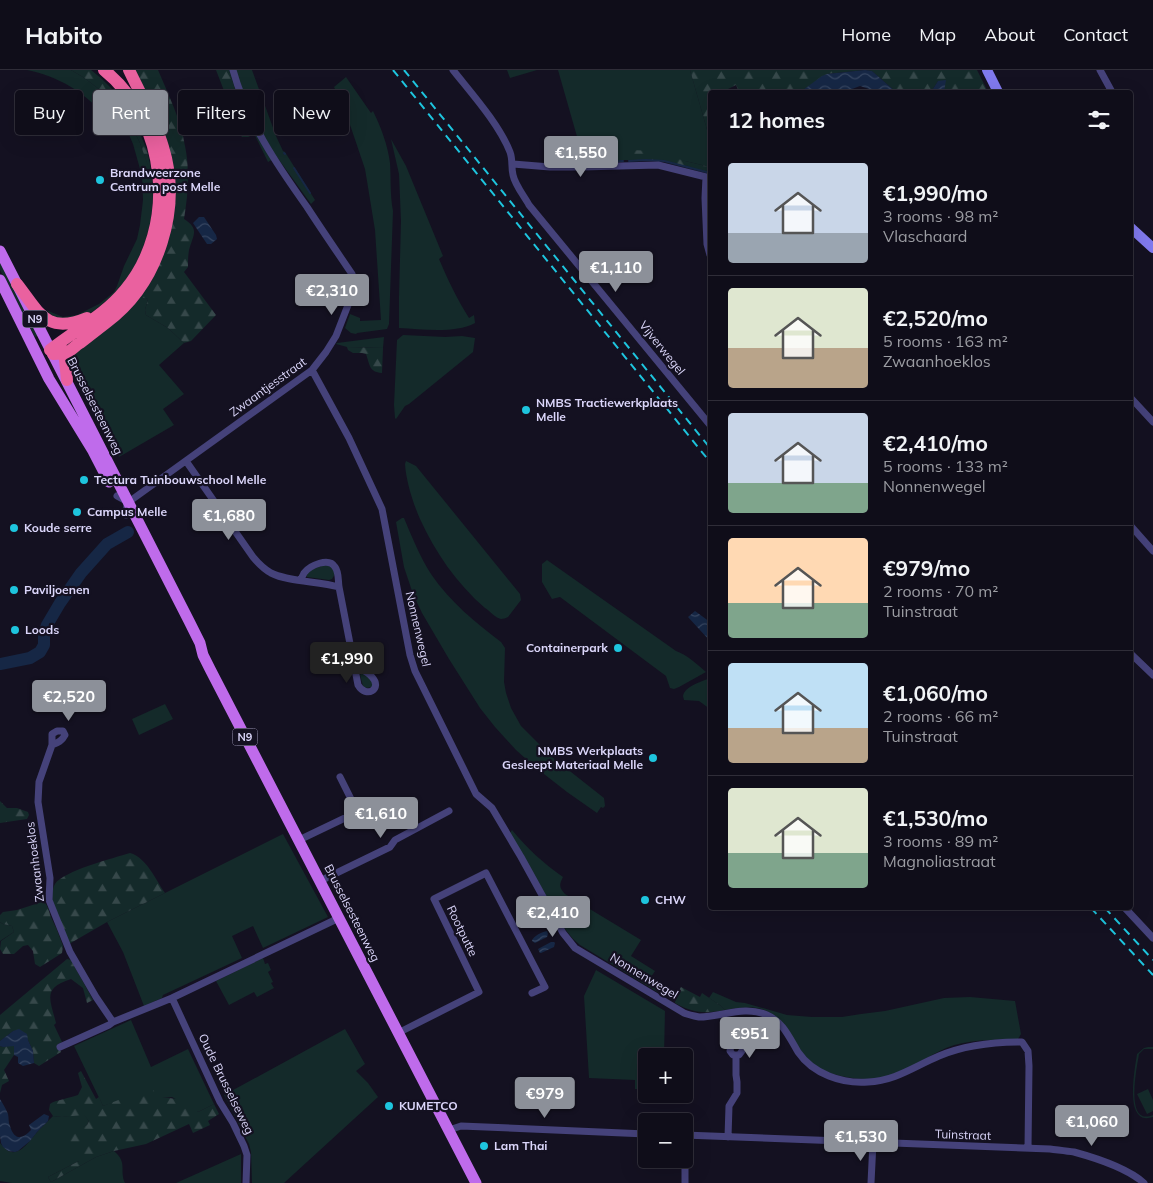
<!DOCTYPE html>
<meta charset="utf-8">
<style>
body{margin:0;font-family:Mulish,sans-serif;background:#181622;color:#f1f3f6;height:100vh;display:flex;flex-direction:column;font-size:19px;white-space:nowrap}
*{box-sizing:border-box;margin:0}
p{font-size:16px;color:#9b9ca2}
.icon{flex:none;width:28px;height:28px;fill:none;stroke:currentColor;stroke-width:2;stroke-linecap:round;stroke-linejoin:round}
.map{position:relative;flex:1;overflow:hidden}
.details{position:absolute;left:708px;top:20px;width:425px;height:820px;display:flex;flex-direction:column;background:#0f0d19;border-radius:5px;box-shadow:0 5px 20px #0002,0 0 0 1px #2f2d38}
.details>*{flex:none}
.hud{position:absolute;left:15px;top:20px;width:475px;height:45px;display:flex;gap:10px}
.buttons{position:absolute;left:638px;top:978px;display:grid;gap:10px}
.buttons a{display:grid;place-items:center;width:55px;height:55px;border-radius:5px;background:#0f0d19;box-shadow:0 5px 20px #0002,0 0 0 1px #2f2d38;font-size:25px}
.price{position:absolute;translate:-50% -42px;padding:0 11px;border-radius:5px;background:#8c9099;color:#fff;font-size:16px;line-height:32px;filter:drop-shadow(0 1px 2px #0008)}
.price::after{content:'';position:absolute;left:50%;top:30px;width:15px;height:11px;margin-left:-8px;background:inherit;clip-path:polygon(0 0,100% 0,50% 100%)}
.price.active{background:#222;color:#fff}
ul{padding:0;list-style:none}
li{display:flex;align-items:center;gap:15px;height:125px;padding:0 20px}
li+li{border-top:1px solid #2f2d38}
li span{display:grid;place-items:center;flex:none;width:140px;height:100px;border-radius:5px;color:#555}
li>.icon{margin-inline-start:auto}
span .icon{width:60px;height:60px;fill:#fffc;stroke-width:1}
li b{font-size:21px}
h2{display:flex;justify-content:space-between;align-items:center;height:60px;padding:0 20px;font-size:21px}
.pill{padding:0 18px;border-radius:5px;background:#0f0d19;box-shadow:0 5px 20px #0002,0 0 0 1px #2f2d38;font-size:18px;line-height:45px}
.pill.active{background:#8c9099;color:#fff}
header{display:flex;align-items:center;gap:30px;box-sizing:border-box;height:70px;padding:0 25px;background:#0f0d19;border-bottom:1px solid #2f2d38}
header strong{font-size:24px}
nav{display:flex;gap:28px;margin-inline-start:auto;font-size:18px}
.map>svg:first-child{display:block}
</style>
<header>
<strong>Habito</strong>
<nav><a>Home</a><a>Map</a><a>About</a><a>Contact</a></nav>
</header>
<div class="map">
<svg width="1153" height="1113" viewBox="0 0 1153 1113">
<defs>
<pattern id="forest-firs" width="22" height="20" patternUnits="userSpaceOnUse" patternTransform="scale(1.25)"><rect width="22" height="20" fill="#142a2a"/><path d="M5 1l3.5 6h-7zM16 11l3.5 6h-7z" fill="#36484a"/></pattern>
<pattern id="water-waves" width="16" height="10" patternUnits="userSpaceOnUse" patternTransform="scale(1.25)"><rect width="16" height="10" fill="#162745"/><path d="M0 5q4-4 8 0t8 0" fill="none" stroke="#374661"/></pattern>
</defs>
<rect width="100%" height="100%" fill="#141121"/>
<path fill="#142a2a" d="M27 0H71L83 7 107 25 129 50 140 73 148 95 150 94C153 112 154 130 151 148 146 179 130 212 106 231 99 237 91 244 83 246 75 249 65 248 56 249L46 240 63 247 77 245 99 234 114 222 117 216 124 196 137 169 140 155 143 130 142 106 133 74 124 53 117 42 106 47C86 23 58 6 27 0Z
M229 0H252L276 66 283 81 285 82 315 130 311 134 277 87 268 92 240 35Z
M507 0H537L510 8Z
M558 0H690L710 70V97L685 91 627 86V90L584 91Z
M346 7 371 43 373 41C381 57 388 76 390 93 391 109 390 125 393 141L389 254 387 259 357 263 356 264 351 263 345 258 350 244 360 248V251L381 250 375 160 367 111 365 99 345 40 334 17Z
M391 69 406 96 443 186 439 189C448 210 457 229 469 248L474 245 475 253C454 264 422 259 399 258V227L401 151 399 104Z
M0 187 39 265 35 267 0 200Z
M139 227 148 229 145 240 146 245 168 258 184 273 159 295 184 324 163 339 174 355 119 387 71 301C70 290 73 287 80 279Z
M403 265 445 267 462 266 475 268 473 282 409 334 405 336 396 349 395 348 394 335 397 270Z
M384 267 383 278 347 277 336 274 337 273Z
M406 391 416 396 520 524 521 530 508 547C506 548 503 549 501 549 495 548 490 541 485 538 457 514 435 482 420 449 413 433 406 411 405 394Z
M402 448H404C412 467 420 487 431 504 450 532 476 553 501 572L505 578 504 612 506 623 511 638 521 656 552 687 604 728 605 736 603 738 601 737 597 743 567 722 535 697 516 680 495 657 480 638 449 589 422 543 413 524 404 497 396 452Z
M547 490 676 581C687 585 697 594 706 602L679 617 674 619 670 618 666 606 560 527 552 529 542 512V494Z
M324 495 332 497 335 504 332 509 329 510 307 507 306 505 311 500Z
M362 603H364L373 612 372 617 366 618 363 616 360 605Z
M710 608V639L699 631 684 630 683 626C685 616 701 612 710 608Z
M165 634 173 649 139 665 132 649Z
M512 760C529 780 542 792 563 807 559 815 559 817 565 824L641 870 631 886 655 901 649 910 670 922 664 926 580 875 573 869 565 859 510 763Z
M283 764 328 847 263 878 253 856 232 866 242 888 163 925 162 928 144 936 123 882 107 852Z
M0 852 3 854 12 856 14 862 0 871Z
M263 888 265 894 268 893 271 900 268 902 273 912 271 913 274 918 257 927 254 922 229 935 216 911Z
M596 900 665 941 664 986H646V1020L635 1019V1010L589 1008 584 926Z
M713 922 736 932 745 933 787 945 812 947H842L861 944 885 941 944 928 970 927 1015 931 1021 964 1018 969C994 970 968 969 946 978 931 985 917 994 902 1001 885 1009 864 1011 846 1007 812 1001 805 986 785 960 781 955 778 949 773 945 761 934 739 938 725 940L721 936 709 928Z
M131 950 151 997 188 979 214 1034 198 1042 172 1027 112 1033 103 1036 74 976Z
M345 959 365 994 356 1001 368 1013 378 1027 284 1113H252L251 1082 249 1074 224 1025Z
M1148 977H1153V979H1144L1139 984C1137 997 1124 1057 1153 1045V1047C1123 1057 1135 998 1137 984L1144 978Z
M1148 1019 1153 1030V1041L1147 1044 1137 1024Z
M84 1044 89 1051 87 1055 80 1059 79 1091 48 1107 51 1112 96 1087 114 1081C128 1093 119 1100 125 1113H12L0 1111V1073C2 1075 5 1079 8 1081 21 1087 31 1068 39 1060 43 1056 48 1051 53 1046L62 1047Z
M241 1084V1113H176Z"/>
<path fill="url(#forest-firs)" d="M71 0H91L102 9 113 20 128 39 135 52 147 80 150 94 148 96 140 73 129 50 107 25 83 7Z
M135 0H158C168 24 181 50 185 76 190 100 188 125 184 149 200 159 193 165 189 180 188 186 188 191 188 197L184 202 216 245 191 271 184 273 168 258 146 245 145 240 148 229 139 227 165 181Z
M216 0H229L240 35 254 64 248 67H242Z
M690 0H977L988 22H944V19L938 11 931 22H896L872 1 865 0 827 4 803 20 801 22H739L736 15 722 22H710V70Z
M631 80 653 81 685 91 710 97V103L666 91 627 90V83Z
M347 277 383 278 382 303C369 302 370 295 366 284L362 283H353L348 280Z
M0 731 7 738H17L28 742 29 745 27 749 0 753Z
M130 783C147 788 155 809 165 823L107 852 69 874C64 863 54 841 52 830 52 825 52 819 55 814 63 801 114 788 130 783Z
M42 832 46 834 49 840 50 845 57 860 63 876 62 883 40 897 35 894 33 881 28 875 23 876 14 884H3L0 879 1 871 14 862 12 856 3 854 0 852V845L3 842 17 840Z
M67 889 71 890 93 930 87 933 83 918 71 909C42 918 50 929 56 953L54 955 62 972 58 974 61 982 39 996 34 993 33 981 28 970 19 960 13 961 0 971V945Z
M681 917 700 927 702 923 721 936 725 940C705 944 693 943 675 933L676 925Z
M10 975 14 976V985L4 1000 9 1011 2 1015 0 1023V976L3 977Z
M81 1001 96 1029 99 1027 103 1036 152 1017 157 1028C173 1027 187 1029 198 1042L214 1034 219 1044 208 1051 210 1055 193 1063 189 1054 146 1074 114 1081 96 1087 51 1112 48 1107 79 1091 64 1065 87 1055 89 1051 84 1045 62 1047 53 1046 49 1040 50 1034C55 1030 71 1028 78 1025L82 1017 78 1003Z"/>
<path fill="url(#water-waves)" d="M865 0 872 1 896 22H872L869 19 860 16 844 22H801L803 20 822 6 827 4Z
M946 10 944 22H931L938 11Z
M199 147H204L216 165 217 169 211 174H207L193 153Z
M695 541 710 552V571L688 547Z
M547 861 548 864 547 867 535 873 532 871C533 866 542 862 547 861Z
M551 872H554L555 873 554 877 541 883H540L538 879Z
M19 959 27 964 28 970 33 981 34 993 23 996 18 993V987L14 985V976L3 977 0 976V971L13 961Z
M0 1029C3 1034 6 1039 8 1044 9 1048 8 1052 10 1056 14 1070 22 1070 31 1060L29 1055 44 1044 49 1046 48 1051 37 1062 30 1071 18 1081 15 1082 8 1081 3 1077 1 1073 0 1066Z"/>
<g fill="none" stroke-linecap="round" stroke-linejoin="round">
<path stroke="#162745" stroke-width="2" d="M284 83 285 84
M629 91 646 90 664 91 710 103
M585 92 623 91
M294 98 310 123"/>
<path stroke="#162745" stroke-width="12" d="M0 594 30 588 40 582 44 575V564L47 555 60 533 81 503 107 474 128 462"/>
<path stroke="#45427a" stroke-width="7" d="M453 0C472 24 499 54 510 82 513 90 511 97 513 105 515 115 524 126 529 135L710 355
M1100 0 1112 22
M513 94 550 97H582L658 95 710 108
M706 107 705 128 707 174 710 185
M312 300 349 368 382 439 410 585 415 601 476 724 492 738 521 787 563 863 575 878 684 943C689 945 694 946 699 947 722 947 744 935 767 945 783 952 789 967 798 982 813 1004 842 1014 868 1012 895 1011 915 996 939 986 965 975 994 972 1022 972L1028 981 1029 996 1028 1078
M1130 327 1153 352
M186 391 253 487C258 493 264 499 271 503 289 512 318 511 339 517
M117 426 128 432
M126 445 127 435 130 431 312 300 326 282 336 266 355 217V212L352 204C337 182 322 160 307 137 277 95 247 51 233 0
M1130 455 1153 481
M300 510C302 508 303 505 304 503 310 495 329 487 335 497 339 502 338 510 339 517L358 615C366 629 383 619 372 607 367 601 360 599 355 595
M1130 583 1153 605
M52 675C58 673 62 671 65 665L63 661H57L52 664V675L39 712 38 732 50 808 49 830 70 882 96 927 113 952
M299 770 347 747 352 731 340 707
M320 811 390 777 395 770 449 741
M1125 838 1153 868
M172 928 220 1032 233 1053 244 1076 247 1085 246 1113
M398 963 479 922 434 829 486 803 545 917 532 923
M60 977 109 955 113 952 172 928 339 848
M449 1060 461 1056 646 1064
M684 1065 1050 1079C1058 1080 1067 1081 1074 1082 1096 1088 1127 1098 1144 1113
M728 1067 729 1036 737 1023V1012L736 1005V985H739L742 981 743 975 739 972H734L731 975 730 981 733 985H736
M685 1113V1065
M871 1113 873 1072"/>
<path stroke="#8079ed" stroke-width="10" d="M987 0 998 22
M1130 157 1153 178"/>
<path stroke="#bf6beb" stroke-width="11" d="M0 181 189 551 200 573 203 585 210 599 476 1113
M0 210 49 309 93 381 109 412"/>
<path stroke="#ea619f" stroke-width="12" d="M17 214C39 242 46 265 87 248
M50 280C75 260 105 245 125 220 178 157 168 51 104 0
M53 284C58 284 63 284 68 282 72 280 76 275 80 273 89 266 98 259 107 252 159 213 182 138 163 77 155 50 141 25 129 0
M67 310 65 290 68 281"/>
<path stroke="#1ec5de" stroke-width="2" stroke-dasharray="8 6" stroke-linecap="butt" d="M393 0 710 392
M404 0 710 378
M1091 838 1153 905
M1105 838 1153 890"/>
</g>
<g fill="#1ec5de" stroke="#141121" stroke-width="2">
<circle cx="100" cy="110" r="5"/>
<circle cx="526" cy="340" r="5"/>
<circle cx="84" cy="410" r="5"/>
<circle cx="77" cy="442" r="5"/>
<circle cx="14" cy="458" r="5"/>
<circle cx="14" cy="520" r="5"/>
<circle cx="15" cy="560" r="5"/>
<circle cx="618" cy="578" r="5"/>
<circle cx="653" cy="688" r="5"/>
<circle cx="645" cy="830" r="5"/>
<circle cx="389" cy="1036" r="5"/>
<circle cx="484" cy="1076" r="5"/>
</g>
<g text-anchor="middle" stroke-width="4.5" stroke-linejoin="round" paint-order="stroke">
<g fill="#141121" stroke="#9f9bb9" stroke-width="1">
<rect x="22.5" y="240.5" width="25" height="17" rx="4"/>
<rect x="232.5" y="658.5" width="25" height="17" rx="4"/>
</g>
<g font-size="11" font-weight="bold" fill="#dbd6fa">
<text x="35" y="253">N9</text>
<text x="245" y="671">N9</text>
</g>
<g font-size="12" font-weight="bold" fill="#dbd6fa" stroke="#141121" text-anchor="start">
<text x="110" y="107">Brandweerzone<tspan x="110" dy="14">Centrum post Melle</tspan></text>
<text x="536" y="337">NMBS Tractiewerkplaats<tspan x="536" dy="14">Melle</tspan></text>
<text x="94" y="414">Tectura Tuinbouwschool Melle</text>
<text x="87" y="446">Campus Melle</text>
<text x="24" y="462">Koude serre</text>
<text x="24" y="524">Paviljoenen</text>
<text x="25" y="564">Loods</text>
<text x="608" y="582" text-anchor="end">Containerpark</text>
<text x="643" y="685" text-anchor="end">NMBS Werkplaats<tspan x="643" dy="14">Gesleept Materiaal Melle</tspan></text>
<text x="655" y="834">CHW</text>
<text x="399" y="1040">KUMETCO</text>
<text x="494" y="1080">Lam Thai</text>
</g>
<g font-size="12" fill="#dbd6fa" stroke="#141121">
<text transform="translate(662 278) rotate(51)" y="4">Vijverwegel</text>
<text transform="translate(268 317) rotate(-36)" y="4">Zwaantjesstraat</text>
<text transform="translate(95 336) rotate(63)" y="4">Brusselsesteenweg</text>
<text transform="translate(418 559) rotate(77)" y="4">Nonnenwegel</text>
<text transform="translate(35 792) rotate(-97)" y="4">Zwaanhoeklos</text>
<text transform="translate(352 843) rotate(63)" y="4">Brusselsesteenweg</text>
<text transform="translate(462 861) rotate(64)" y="4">Rootputte</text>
<text transform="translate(644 906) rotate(31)" y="4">Nonnenwegel</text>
<text transform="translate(226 1014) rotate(64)" y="4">Oude Brusselseweg</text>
<text transform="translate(963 1065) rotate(2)" y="4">Tuinstraat</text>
</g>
</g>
</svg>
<div class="buttons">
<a>+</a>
<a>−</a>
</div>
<b class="price" style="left:581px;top:108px">€1,550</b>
<b class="price" style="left:616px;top:223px">€1,110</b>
<b class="price" style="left:332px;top:246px">€2,310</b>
<b class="price" style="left:229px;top:471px">€1,680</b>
<b class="price active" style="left:347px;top:614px">€1,990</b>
<b class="price" style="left:69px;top:652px">€2,520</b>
<b class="price" style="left:381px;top:769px">€1,610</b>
<b class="price" style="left:553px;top:868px">€2,410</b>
<b class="price" style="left:750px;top:989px">€951</b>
<b class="price" style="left:545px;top:1049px">€979</b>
<b class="price" style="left:1092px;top:1077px">€1,060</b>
<b class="price" style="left:861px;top:1092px">€1,530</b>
<div class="hud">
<a class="pill">Buy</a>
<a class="pill active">Rent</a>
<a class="pill">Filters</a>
<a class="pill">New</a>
</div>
<section class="details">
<h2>12 homes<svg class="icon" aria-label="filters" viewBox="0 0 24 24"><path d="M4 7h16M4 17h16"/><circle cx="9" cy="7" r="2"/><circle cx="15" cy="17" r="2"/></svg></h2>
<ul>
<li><span style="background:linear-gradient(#c9d6e8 70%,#9aa5b1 0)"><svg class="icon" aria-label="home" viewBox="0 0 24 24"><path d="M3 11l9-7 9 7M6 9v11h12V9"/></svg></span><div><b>€1,990/mo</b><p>3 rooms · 98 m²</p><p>Vlaschaard</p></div></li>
<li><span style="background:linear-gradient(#dfe7d0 60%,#b9a48a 0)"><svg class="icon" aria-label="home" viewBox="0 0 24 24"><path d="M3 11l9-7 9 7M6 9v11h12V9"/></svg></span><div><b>€2,520/mo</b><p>5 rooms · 163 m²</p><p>Zwaanhoeklos</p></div></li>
<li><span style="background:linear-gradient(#c9d6e8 70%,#7fa58c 0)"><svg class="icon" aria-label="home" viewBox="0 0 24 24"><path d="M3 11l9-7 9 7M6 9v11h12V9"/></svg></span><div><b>€2,410/mo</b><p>5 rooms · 133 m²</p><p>Nonnenwegel</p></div></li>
<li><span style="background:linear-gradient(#ffd9b3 65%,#7fa58c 0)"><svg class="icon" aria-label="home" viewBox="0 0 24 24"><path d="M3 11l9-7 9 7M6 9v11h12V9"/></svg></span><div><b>€979/mo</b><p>2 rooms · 70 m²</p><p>Tuinstraat</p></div></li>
<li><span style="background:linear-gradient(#bfe0f5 65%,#b9a48a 0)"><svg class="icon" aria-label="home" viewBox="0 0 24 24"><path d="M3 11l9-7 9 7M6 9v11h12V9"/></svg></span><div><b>€1,060/mo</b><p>2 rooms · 66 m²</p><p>Tuinstraat</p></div></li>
<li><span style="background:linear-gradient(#dfe7d0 65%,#7fa58c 0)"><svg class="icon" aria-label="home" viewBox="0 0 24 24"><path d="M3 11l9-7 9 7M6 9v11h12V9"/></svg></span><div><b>€1,530/mo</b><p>3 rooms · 89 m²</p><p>Magnoliastraat</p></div></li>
</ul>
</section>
</div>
